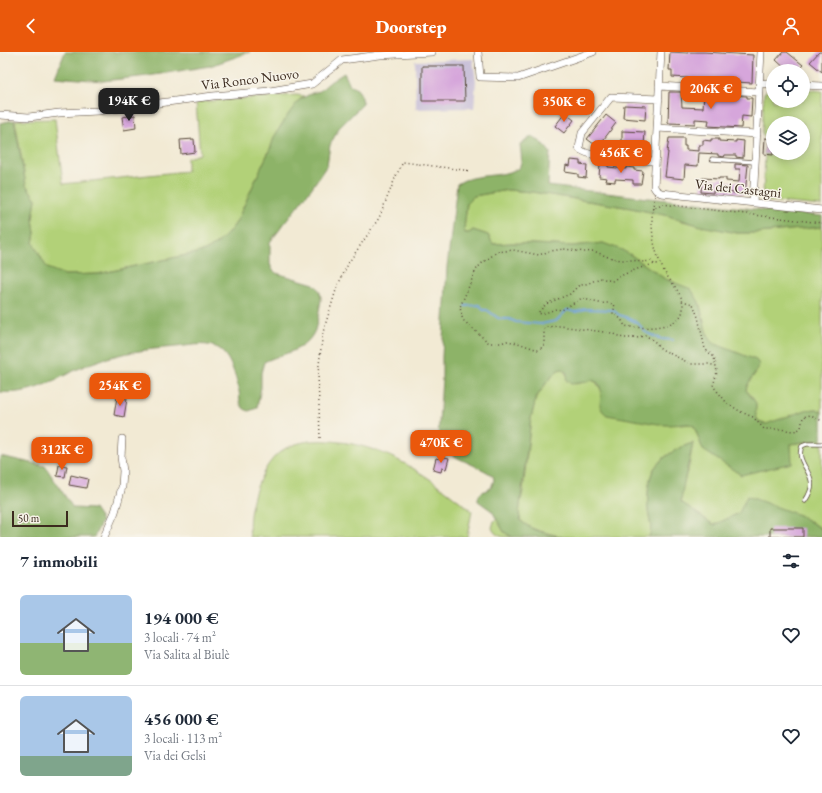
<!DOCTYPE html>
<html lang="it">
<meta charset="utf-8">
<style>
body{margin:0;font-family:"EB Garamond",serif;background:#f2f2f3;color:#1f2937;height:100vh;display:flex;flex-direction:column;font-size:15px;white-space:nowrap}
*{box-sizing:border-box;margin:0}
p{font-size:13px;color:#747a83}
.icon{flex:none;width:22px;height:22px;fill:none;stroke:currentColor;stroke-width:2;stroke-linecap:round;stroke-linejoin:round}
.map{position:relative;height:485px;overflow:hidden}
.drawer{display:flex;flex-direction:column;background:#fff;flex:1}
.drawer>*{flex:none}
.controls{position:absolute;left:766px;top:12px;display:grid;gap:8px}
.controls a{display:grid;place-items:center;width:44px;height:44px;border-radius:50%;background:#fff;box-shadow:0 2px 10px #0003;font-size:20px}
.scale{position:absolute;left:12px;bottom:10px;width:56px;box-sizing:border-box;padding-left:4px;border:2px solid #3b2a1e;border-top:0;font-size:11px;line-height:14px;white-space:nowrap;color:#3b2a1e;-webkit-text-stroke:3px #f7f3e8;paint-order:stroke}
.price{position:absolute;translate:-50% -34px;padding:0 9px;border-radius:8px;background:#ea580c;color:#fff;font-size:13px;line-height:26px;filter:drop-shadow(0 1px 2px #0008)}
.price::after{content:'';position:absolute;left:50%;top:24px;width:12px;height:9px;margin-left:-6px;background:inherit;clip-path:polygon(0 0,100% 0,50% 100%)}
.price.active{background:#222;color:#fff}
ul{padding:0;list-style:none}
li{display:flex;align-items:center;gap:12px;height:100px;padding:0 20px}
li+li{border-top:1px solid #e0e1e3}
li span{display:grid;place-items:center;flex:none;width:112px;height:80px;border-radius:6px;color:#555}
li>.icon{margin-inline-start:auto}
span .icon{width:48px;height:48px;fill:#fffc;stroke-width:1}
li b{font-size:17px}
h2{display:flex;justify-content:space-between;align-items:center;height:48px;padding:0 20px;font-size:17px}
header{display:flex;justify-content:space-between;align-items:center;height:52px;padding:0 20px;background:#ea580c;color:#fff;font-size:18px;font-weight:800}
.map>svg:first-child{display:block}
</style>
<header><svg class="icon" aria-label="back" viewBox="0 0 24 24"><path d="M15 5l-7 7 7 7"/></svg>Doorstep<svg class="icon" aria-label="person" viewBox="0 0 24 24"><circle cx="12" cy="8" r="4"/><path d="M4 21q1-7 8-7t8 7"/></svg></header>
<div class="map">
<svg width="822" height="485" viewBox="0 0 822 485">
<rect width="100%" height="100%" fill="#f7f3e8"/>
<filter id="ink" filterUnits="userSpaceOnUse"><feTurbulence type="fractalNoise" baseFrequency=".025" numOctaves="2"/><feDisplacementMap in="SourceGraphic" scale="8" xChannelSelector="R" yChannelSelector="G"/><feConvolveMatrix kernelMatrix="1 2 1 2 8 2 1 2 1" color-interpolation-filters="sRGB"/></filter>
<filter id="wash" filterUnits="userSpaceOnUse"><feTurbulence type="fractalNoise" baseFrequency=".012" numOctaves="4" result="noise"/><feDisplacementMap in="SourceGraphic" scale="16" xChannelSelector="R" yChannelSelector="G"/><feGaussianBlur stdDeviation="0.9" result="paint"/><feColorMatrix in="noise" values="0 0 0 0 0 0 0 0 0 0 0 0 0 0 0 0 0 1.4 0 .05"/><feComposite in="paint" operator="in"/></filter>
<g filter="url(#wash)">
<rect width="100%" height="100%" fill="#f2ead4"/>
<path fill="#c8bfd8" d="M473 7 476 29 474 56 416 57 415 9Z"/>
<path fill="#b2d178" stroke="#767e4b" fill-rule="evenodd" d="M770 36H773V49H803V37L822 39V154L767 149 763 143 765 103 764 102 765 86 762 81 764 41ZM773 71H803V101H773Z
M296 43 304 44 299 48 280 75 237 169C230 181 217 193 205 199L98 222 65 223 47 217 33 191 35 181 33 167 36 147 26 133 15 68 55 67 63 132 187 119V106L200 102 196 50Z
M508 138 532 140 631 156 669 164 682 169 737 181H758L822 175V360L817 357 806 358 766 373C758 371 753 362 756 355L753 346 746 338 747 333 759 316 713 291 710 288 706 279 699 250 672 229 665 227 631 203 603 191 572 194 513 191 493 192 488 183 473 178 469 181H465L464 177 467 151 474 144Z
M562 317 575 332 591 328 596 330 602 339 600 355 681 373 689 372 694 374 703 398 791 392 822 387V477L799 463 739 461 714 473 681 450 683 431 689 414 693 391C679 395 657 407 652 421 648 431 647 447 648 458 649 468 653 476 649 485H563L540 479 531 476 521 469 519 462 520 453 523 439 531 366 536 346 547 330 558 318Z
M309 389C376 385 422 419 472 459L467 485H250C246 459 259 416 280 400 289 393 299 391 309 389Z
M497 467 504 480 512 485C502 485 496 485 492 476L494 469Z"/>
<path fill="#8db368" stroke="#646e43" d="M65 0H250L210 14 148 24 103 29 55 25Z
M344 21 350 33 357 37 360 41 362 46 363 52 339 76 330 93 327 113 311 137 270 190V212L272 217 276 221 314 232C319 237 321 241 321 248 319 257 318 269 315 278 306 300 282 301 264 310L261 321V335L257 356 249 359C246 358 243 357 242 354 239 350 240 344 239 339 236 325 230 301 215 295 204 290 188 294 176 295 147 297 119 301 92 311 60 323 36 344 0 340V71L14 68 26 133 36 147 33 167 35 181 33 191 47 216 65 223 98 222 205 199C217 193 230 181 237 169L260 118 271 95 274 85 287 64 299 48 312 41 320 39 330 30Z
M532 84 542 91 550 100 548 134 648 146 822 164V175L758 181H737L701 174 669 164 631 156 532 140 508 138 474 144 467 151 464 177 465 181H469L473 178 488 183 493 192 513 191 572 194 603 191 622 198 631 203 665 227 691 237 699 250 706 279 710 288 713 291 756 308 759 312C757 322 748 328 746 338L756 351C756 360 753 370 766 372L806 358 817 357 822 360V387L791 392 792 411 741 423 703 398 694 374 689 372 666 373 652 371 607 363C592 352 608 344 597 330L591 328 587 330 571 332 566 328 567 321 562 317 558 318 547 330 536 346 531 366 519 462 521 469C532 479 548 482 563 485H512L504 480 492 459 478 449C477 441 485 439 491 436L494 428 493 424C483 415 443 403 439 392 438 390 438 388 438 386L442 327V305L447 215 457 132C475 120 500 127 519 116 523 108 521 102 520 93Z
M693 391C689 411 683 430 681 450L714 473 739 461 747 444 799 463 822 477V485H649C653 475 649 468 648 458 647 447 648 431 652 421 658 406 679 395 693 391Z
M0 404 45 414 73 456 94 457 102 469 94 485H9L0 483Z"/>
<g fill="none" stroke-linecap="round" stroke-linejoin="round">
<path stroke="#6fa1da" stroke-width="2" d="M465 254 480 253 483 258H487L498 266 502 267H509L516 270 541 272 556 269 567 258 576 260 585 257 613 258 619 263 626 265 638 271 644 279 649 282 661 287 673 288"/>
</g>
<g id="blocks">
<path fill="#d6a6db" d="M670 0 688 1V0H705L753 3 752 31 736 30V34L704 32 688 30V26L672 25V18H669Z
M783 0H787L803 13 798 19H788L776 8Z
M819 0H822V20L810 10Z
M422 14H464L465 49H422Z
M582 39 591 46 581 59 572 53Z
M669 40H681L682 55 703 56 704 42 747 44V46H752L751 65 742 64 741 76 708 74 709 68 695 67V72L668 71Z
M624 53 646 54 645 68 623 66Z
M565 61 574 68 564 81 555 74Z
M135 63 136 76 124 78 122 65Z
M606 63 616 71 598 95 587 87Z
M622 79 645 80 644 94 622 92Z
M669 86H684V94H686V98L699 99V93H703V88L711 89V87H719V89L736 90V88L744 89 743 106 736 105V103H725L724 105 718 104V102L699 101 698 114 685 113 684 127 665 125 668 100H667Z
M765 86 773 87V103L764 102Z
M194 87 195 100 181 102 180 88Z
M571 108 580 109V112L587 113 586 126 578 125V122L565 120 566 113 570 114Z
M600 112 608 113V115L626 117V115L634 116V118L643 119 641 132H633V128L615 127V130L606 129 607 126 599 125Z
M735 112 748 113 745 142 713 139V141L701 140 702 126 719 127V126H726V129L739 130 740 117H735Z
M117 345 127 347 124 365 114 363Z
M440 404 449 406 446 417 442 416 441 420 433 418 436 406 439 407Z
M59 413 67 414 65 425 57 424Z
M71 423 88 427 86 436 69 433Z
M770 476H803V485H770Z"/>
</g>
</g>
<g filter="url(#ink)">
<use href="#blocks" fill-opacity="0" stroke="#564739" stroke-width="1"/>
<g fill="none" stroke-linecap="round" stroke-linejoin="round">
<g stroke="#564739" stroke-width="5">
<path id="lane" d="M712 107 755 110
M805 449C809 443 813 435 811 428 808 415 796 408 802 394L807 392H822"/>
</g>
<g stroke="#564739" stroke-width="8">
<path id="street" d="M478 0 480 25 518 26 593 0
M661 0 654 135 656 138 661 141 822 158
M759 31 773 32
M803 33 822 34
M659 34 759 40
M0 63 29 65 59 61 98 59 213 44 270 39 312 32 342 8 380 3 432 0
M657 76 757 82
M655 109C642 108 584 106 579 96L582 81 611 45 659 47
M753 151 761 0
M104 485 115 460 122 435 123 419 121 405 122 387"/>
</g>
<path stroke="#564739" stroke-width="1.5" stroke-dasharray="1 3" stroke-linecap="butt" d="M655 144C649 169 652 196 664 219 670 230 684 242 683 256 683 278 639 277 625 274L621 267 613 261 615 254C610 249 605 252 599 251 593 250 588 248 582 246L562 258 556 257 542 262 538 261 546 252 570 242 578 234 589 231 600 226 612 229C619 223 653 210 661 212
M652 157 662 152 822 171
M654 212 651 209 642 210 632 208H621L608 205 594 199 585 200 564 197 550 199 539 203 513 198 497 200 481 212 476 218 460 255 462 265 464 269 489 291H501L507 289 518 291 538 298 544 294V278L546 275 560 274 611 281 623 286H637L645 283 654 289 661 297 691 312H709L716 314 717 320 713 334 727 351 741 360 753 365 764 377C769 377 775 377 780 377 788 378 794 381 801 376L803 365 811 363 822 369
M682 249 693 252 698 265 705 297 714 305 716 314
M320 386 318 321 323 280 337 235 349 210 379 166 396 124 403 110 471 119"/>
<use href="#lane" stroke="#fff" stroke-width="3.5"/>
<use href="#street" stroke="#fff" stroke-width="7"/>
</g>
</g>
<g text-anchor="middle" stroke-width="3" stroke-linejoin="round" paint-order="stroke">
<g font-size="14" fill="#3b2a1e" stroke="#f7f3e8">
<text transform="translate(250 27) rotate(-7)" y="5">Via Ronco Nuovo</text>
<text transform="translate(738 136) rotate(6)" y="5">Via dei Castagni</text>
</g>
</g>
</svg>
<div class="controls">
<a><svg class="icon" aria-label="locate" viewBox="0 0 24 24"><circle cx="12" cy="12" r="6"/><path d="M12 2v4M12 18v4M2 12h4M18 12h4"/></svg></a>
<a><svg class="icon" aria-label="layers" viewBox="0 0 24 24"><path d="M12 4l9 5-9 5-9-5zM3 14l9 5 9-5"/></svg></a>
</div>
<div class="scale">50 m</div>
<b class="price" style="left:711px;top:58px">206K €</b>
<b class="price active" style="left:129px;top:70px">194K €</b>
<b class="price" style="left:564px;top:71px">350K €</b>
<b class="price" style="left:621px;top:122px">456K €</b>
<b class="price" style="left:120px;top:355px">254K €</b>
<b class="price" style="left:441px;top:412px">470K €</b>
<b class="price" style="left:62px;top:419px">312K €</b>
</div>
<section class="drawer">
<h2>7 immobili<svg class="icon" aria-label="filters" viewBox="0 0 24 24"><path d="M4 7h16M4 17h16"/><circle cx="9" cy="7" r="2"/><circle cx="15" cy="17" r="2"/></svg></h2>
<ul>
<li><span style="background:linear-gradient(#a9c7e8 60%,#8fb573 0)"><svg class="icon" aria-label="home" viewBox="0 0 24 24"><path d="M3 11l9-7 9 7M6 9v11h12V9"/></svg></span><div><b>194 000 €</b><p>3 locali · 74 m²</p><p>Via Salita al Biulè</p></div><svg class="icon" aria-label="heart" viewBox="0 0 24 24"><path d="M12 20l-8-8c-3-5 5-10 8-4 3-6 11-1 8 4z"/></svg></li>
<li><span style="background:linear-gradient(#a9c7e8 75%,#7fa58c 0)"><svg class="icon" aria-label="home" viewBox="0 0 24 24"><path d="M3 11l9-7 9 7M6 9v11h12V9"/></svg></span><div><b>456 000 €</b><p>3 locali · 113 m²</p><p>Via dei Gelsi</p></div><svg class="icon" aria-label="heart" viewBox="0 0 24 24"><path d="M12 20l-8-8c-3-5 5-10 8-4 3-6 11-1 8 4z"/></svg></li>
</ul>
</section>
